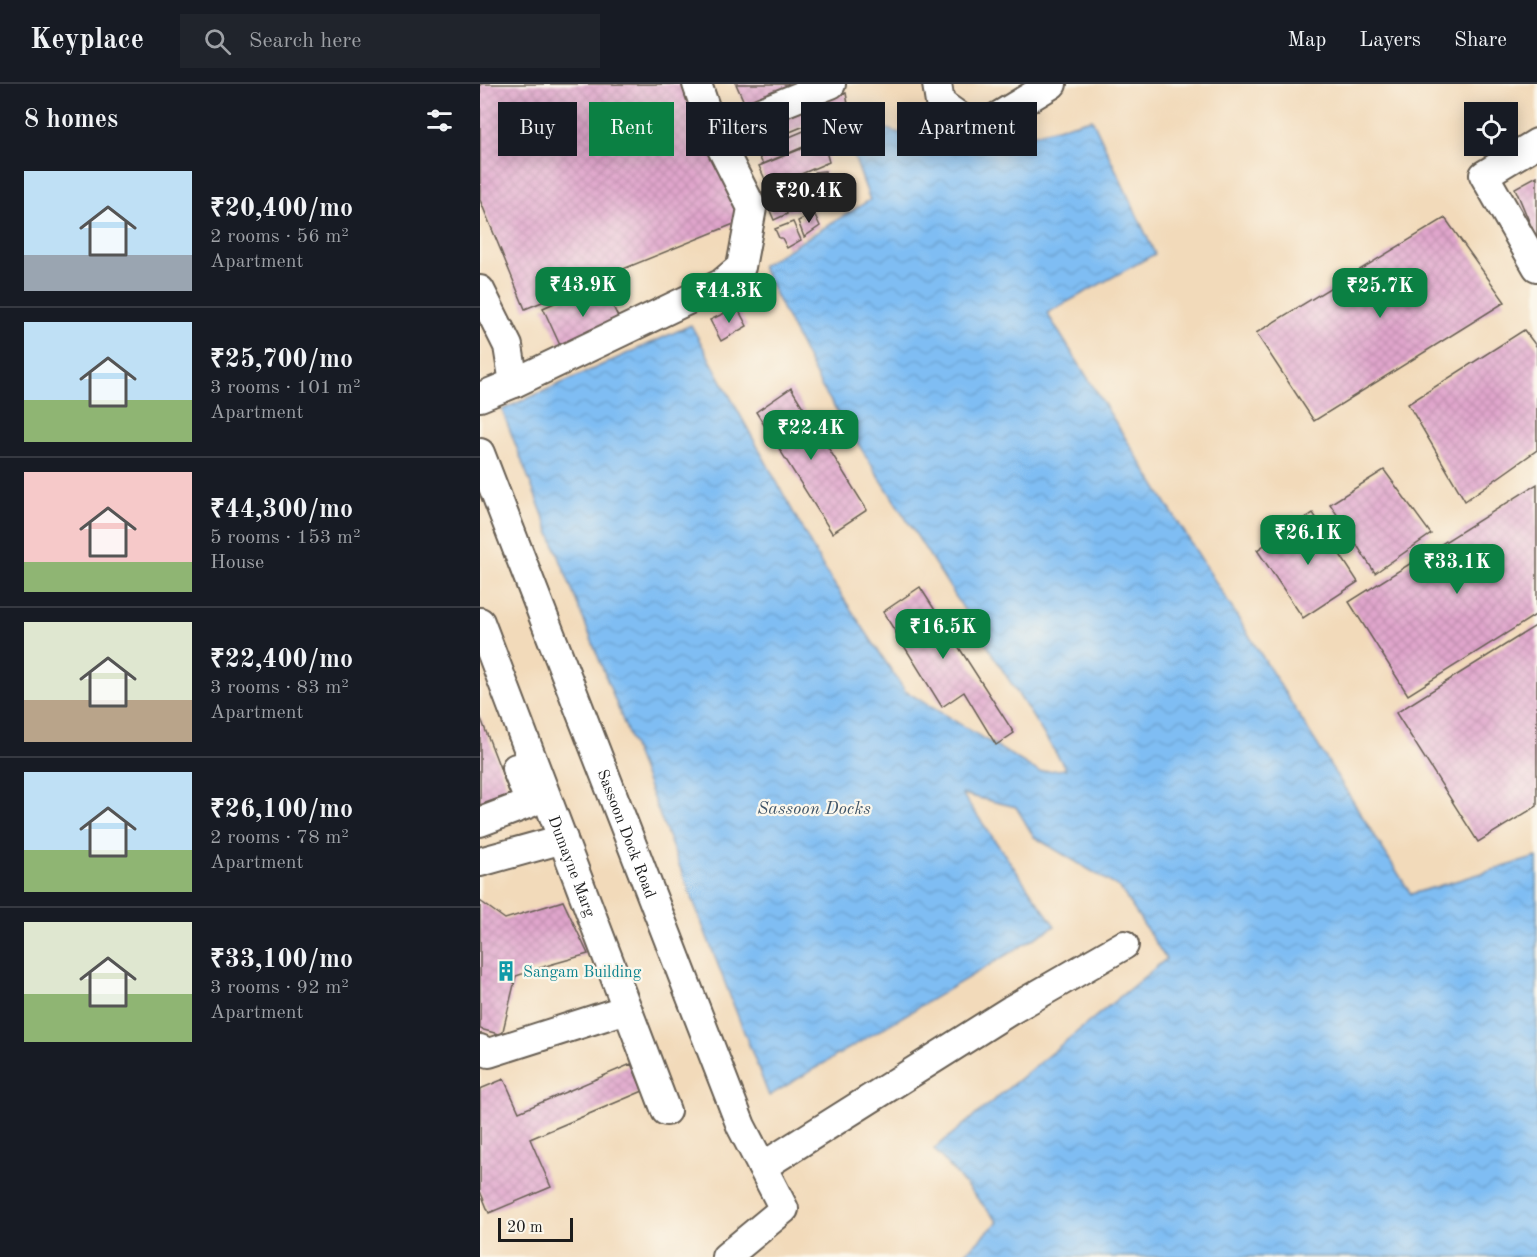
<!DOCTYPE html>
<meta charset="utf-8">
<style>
body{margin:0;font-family:"Old Standard TT",serif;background:#20242c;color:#f1f3f6;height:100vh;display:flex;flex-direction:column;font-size:22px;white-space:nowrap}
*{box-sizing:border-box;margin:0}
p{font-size:20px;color:#9ea1a6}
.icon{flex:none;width:33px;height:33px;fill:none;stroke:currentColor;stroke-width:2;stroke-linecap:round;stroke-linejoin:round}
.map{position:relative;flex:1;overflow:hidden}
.side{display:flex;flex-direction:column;background:#171b24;width:480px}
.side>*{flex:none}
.top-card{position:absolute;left:18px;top:18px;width:570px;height:54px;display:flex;gap:12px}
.fabs{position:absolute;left:984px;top:18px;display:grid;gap:12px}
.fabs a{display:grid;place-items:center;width:54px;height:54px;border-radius:0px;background:#171b24;box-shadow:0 3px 15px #0003;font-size:30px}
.scale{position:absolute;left:18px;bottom:15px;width:75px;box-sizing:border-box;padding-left:6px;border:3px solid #1c1c1c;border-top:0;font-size:16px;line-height:21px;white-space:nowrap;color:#1c1c1c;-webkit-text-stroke:4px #fbf7ec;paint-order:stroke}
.price{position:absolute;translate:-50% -51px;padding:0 14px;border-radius:12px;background:#0b8043;color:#fff;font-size:20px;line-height:39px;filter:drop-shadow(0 2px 3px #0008)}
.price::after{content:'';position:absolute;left:50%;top:36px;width:18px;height:14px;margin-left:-9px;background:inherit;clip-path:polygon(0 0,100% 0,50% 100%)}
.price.active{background:#222;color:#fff}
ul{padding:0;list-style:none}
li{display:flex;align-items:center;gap:18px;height:150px;padding:0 24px}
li+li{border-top:2px solid #363941}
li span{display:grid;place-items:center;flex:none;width:168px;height:120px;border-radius:0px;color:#555}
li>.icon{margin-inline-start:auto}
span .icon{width:72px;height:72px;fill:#fffc;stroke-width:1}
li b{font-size:26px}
h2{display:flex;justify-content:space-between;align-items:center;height:72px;padding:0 24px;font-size:26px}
.pill{padding:0 21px;border-radius:0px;background:#171b24;box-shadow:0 3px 15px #0003;font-size:21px;line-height:54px}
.pill.active{background:#0b8043;color:#fff}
header{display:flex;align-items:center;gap:36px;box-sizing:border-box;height:84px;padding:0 30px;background:#171b24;border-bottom:2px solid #363941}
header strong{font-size:28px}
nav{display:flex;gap:33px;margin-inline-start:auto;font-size:21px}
.search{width:420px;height:54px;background:#20242c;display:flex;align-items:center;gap:15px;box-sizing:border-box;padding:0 21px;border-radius:0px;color:#9ea1a6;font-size:22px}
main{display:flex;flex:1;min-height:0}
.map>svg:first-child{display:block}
</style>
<header>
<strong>Keyplace</strong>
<div class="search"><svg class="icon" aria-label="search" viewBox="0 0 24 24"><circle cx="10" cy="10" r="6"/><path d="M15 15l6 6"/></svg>Search here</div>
<nav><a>Map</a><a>Layers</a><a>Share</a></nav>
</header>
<main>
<section class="side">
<h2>8 homes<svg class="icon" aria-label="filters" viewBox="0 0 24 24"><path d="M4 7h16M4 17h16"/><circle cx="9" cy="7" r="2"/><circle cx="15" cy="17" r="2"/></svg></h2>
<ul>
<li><span style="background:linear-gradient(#bfe0f5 70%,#9aa5b1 0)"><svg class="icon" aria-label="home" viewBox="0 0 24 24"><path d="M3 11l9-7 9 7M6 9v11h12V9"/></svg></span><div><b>₹20,400/mo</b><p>2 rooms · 56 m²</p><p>Apartment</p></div></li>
<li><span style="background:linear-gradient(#bfe0f5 65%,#8fb573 0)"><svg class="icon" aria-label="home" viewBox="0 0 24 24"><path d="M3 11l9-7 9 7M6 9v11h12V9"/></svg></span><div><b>₹25,700/mo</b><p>3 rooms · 101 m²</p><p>Apartment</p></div></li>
<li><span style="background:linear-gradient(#f6c9c9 75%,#8fb573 0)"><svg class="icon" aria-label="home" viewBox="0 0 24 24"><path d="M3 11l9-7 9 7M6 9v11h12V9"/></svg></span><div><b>₹44,300/mo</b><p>5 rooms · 153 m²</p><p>House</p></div></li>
<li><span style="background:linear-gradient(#dfe7d0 65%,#b9a48a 0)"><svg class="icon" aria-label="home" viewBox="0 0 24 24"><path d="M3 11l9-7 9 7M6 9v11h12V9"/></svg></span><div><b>₹22,400/mo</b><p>3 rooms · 83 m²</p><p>Apartment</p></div></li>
<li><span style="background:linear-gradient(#bfe0f5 65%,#8fb573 0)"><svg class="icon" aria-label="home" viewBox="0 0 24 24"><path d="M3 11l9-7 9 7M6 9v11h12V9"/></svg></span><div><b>₹26,100/mo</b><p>2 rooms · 78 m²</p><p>Apartment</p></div></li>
<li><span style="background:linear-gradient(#dfe7d0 60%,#8fb573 0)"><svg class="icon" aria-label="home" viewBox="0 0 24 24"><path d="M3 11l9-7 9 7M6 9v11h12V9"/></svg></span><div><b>₹33,100/mo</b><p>3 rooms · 92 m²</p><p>Apartment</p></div></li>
</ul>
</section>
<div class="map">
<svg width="1057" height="1173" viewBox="0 0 1057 1173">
<defs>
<pattern id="water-waves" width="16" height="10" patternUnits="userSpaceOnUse" patternTransform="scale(1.5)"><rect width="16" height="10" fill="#7fbdf3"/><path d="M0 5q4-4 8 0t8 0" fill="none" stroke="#6da2d0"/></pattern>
<pattern id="building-cross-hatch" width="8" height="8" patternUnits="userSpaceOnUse" patternTransform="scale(1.5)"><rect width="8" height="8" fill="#e0a6cc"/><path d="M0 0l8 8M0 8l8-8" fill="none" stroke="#c08eaf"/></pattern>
</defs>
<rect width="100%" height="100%" fill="#fbf7ec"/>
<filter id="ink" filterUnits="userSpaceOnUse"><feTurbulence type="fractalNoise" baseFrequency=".0167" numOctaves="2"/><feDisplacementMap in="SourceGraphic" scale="12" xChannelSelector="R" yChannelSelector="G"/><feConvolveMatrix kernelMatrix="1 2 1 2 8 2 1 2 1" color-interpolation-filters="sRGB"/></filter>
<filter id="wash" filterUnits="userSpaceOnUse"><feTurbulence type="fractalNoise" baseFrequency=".008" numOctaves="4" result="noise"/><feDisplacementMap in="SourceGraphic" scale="24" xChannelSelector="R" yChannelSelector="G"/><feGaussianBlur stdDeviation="1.35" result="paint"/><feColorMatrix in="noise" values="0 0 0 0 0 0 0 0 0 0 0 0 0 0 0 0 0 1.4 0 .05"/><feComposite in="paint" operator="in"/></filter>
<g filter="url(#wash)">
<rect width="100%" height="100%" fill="#f2daba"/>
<path fill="url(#water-waves)" stroke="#4e6c88" stroke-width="1.5" d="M359 31 485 68 612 35 675 170 567 229 931 810 1057 773V1173H481L518 1138 454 1065 686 875 640 804 554 753 536 723 482 710 575 842 289 1012 22 326 211 241 346 488 425 607 559 688 586 685 341 302 281 182 390 116Z"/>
<g id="blocks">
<path fill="url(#building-cross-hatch)" d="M0 0H204L266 135 45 225 0 116Z
M256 0H327L268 27Z
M366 9 369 26 357 28 359 41H350L342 16Z
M329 16 334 38 271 64 261 42Z
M338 41 342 55 283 80 276 67Z
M343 56 349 78 289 104 279 82Z
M345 87 348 119 308 128 299 102 321 93 323 101 334 99 335 88Z
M1057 92V156L1035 104Z
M297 103 307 130 294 136 282 108Z
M333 127 340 142 324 153 318 137 324 134 323 131Z
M965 134 1025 218 834 337 776 249Z
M313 138 321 156 307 164 302 154H299L295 145Z
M122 198 143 244 84 270 63 224Z
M257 223 267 242 241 257 230 236Z
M1044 246 1057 263V366L985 417 928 320Z
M311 304 387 426 352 449 276 328Z
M904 386 951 450 895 489 850 420Z
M1057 400V530L928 611 869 518Z
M833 429 878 498 823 534 777 466Z
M440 503 534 649 516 661 484 608 462 623 403 528Z
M1057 541V722L998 758 916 629Z
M0 632 30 710 0 721Z
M0 817 25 835 83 817 108 870 69 881 36 892 22 951 0 945Z
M151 980 163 1007 50 1055 71 1103 9 1129 0 1107V1005L24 995 39 1028Z"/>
</g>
</g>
<g filter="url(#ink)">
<use href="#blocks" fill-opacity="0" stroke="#675e53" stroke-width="1.5"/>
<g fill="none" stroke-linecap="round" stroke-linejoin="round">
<g stroke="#675e53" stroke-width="32">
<g id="minor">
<path d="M457 0 460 19 481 34 504 41 572 0"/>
<path d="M233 47 351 0"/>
<path d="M1057 59 1004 91 1057 183"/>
<path d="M0 206 28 262 34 299 0 313"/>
<path d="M34 299 241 200 261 183 272 124 233 47 217 0"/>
<path id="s1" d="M0 369 261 1042 304 1125 246 1173"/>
<path id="s2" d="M0 538 186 1027"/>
<path d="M0 738 50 719 36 684"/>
<path d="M0 778 83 755"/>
<path d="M0 965 9 969 147 925"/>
<path d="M282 1083 531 926 644 861"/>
</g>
</g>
<use href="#minor" stroke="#fff" stroke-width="28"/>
</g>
</g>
<defs>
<g id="building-bare" transform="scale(1.62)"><path d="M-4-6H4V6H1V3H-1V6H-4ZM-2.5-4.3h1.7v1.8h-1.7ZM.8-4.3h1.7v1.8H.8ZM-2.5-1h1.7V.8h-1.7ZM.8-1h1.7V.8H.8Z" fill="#0f9aa8" stroke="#fbf7ec" stroke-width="2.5" paint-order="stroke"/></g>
</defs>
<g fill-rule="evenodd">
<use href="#building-bare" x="26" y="887"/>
</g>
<g text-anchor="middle" stroke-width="4.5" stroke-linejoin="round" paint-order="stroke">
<g font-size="16" fill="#1c1c1c" stroke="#fbf7ec">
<text dy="6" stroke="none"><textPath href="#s1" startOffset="408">Sassoon Dock Road</textPath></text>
<text dy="6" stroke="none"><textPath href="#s2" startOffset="261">Dumayne Marg</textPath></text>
</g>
<g font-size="16" fill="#0d838f" stroke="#fbf7ec" text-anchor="start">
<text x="43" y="893">Sangam Building</text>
</g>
<g font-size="18" font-style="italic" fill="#3f5467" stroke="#fbf7ec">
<text x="334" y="730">Sassoon Docks</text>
</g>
</g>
</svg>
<div class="fabs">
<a><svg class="icon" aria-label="locate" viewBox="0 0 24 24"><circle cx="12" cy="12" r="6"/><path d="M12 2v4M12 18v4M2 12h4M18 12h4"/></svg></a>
</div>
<div class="scale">20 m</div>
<b class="price active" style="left:329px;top:140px">₹20.4K</b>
<b class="price" style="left:103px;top:234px">₹43.9K</b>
<b class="price" style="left:900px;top:235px">₹25.7K</b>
<b class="price" style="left:249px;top:240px">₹44.3K</b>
<b class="price" style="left:331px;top:377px">₹22.4K</b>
<b class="price" style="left:828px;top:482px">₹26.1K</b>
<b class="price" style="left:977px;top:511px">₹33.1K</b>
<b class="price" style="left:463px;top:576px">₹16.5K</b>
<div class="top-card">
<a class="pill">Buy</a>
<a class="pill active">Rent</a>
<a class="pill">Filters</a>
<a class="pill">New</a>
<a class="pill">Apartment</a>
</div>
</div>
</main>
